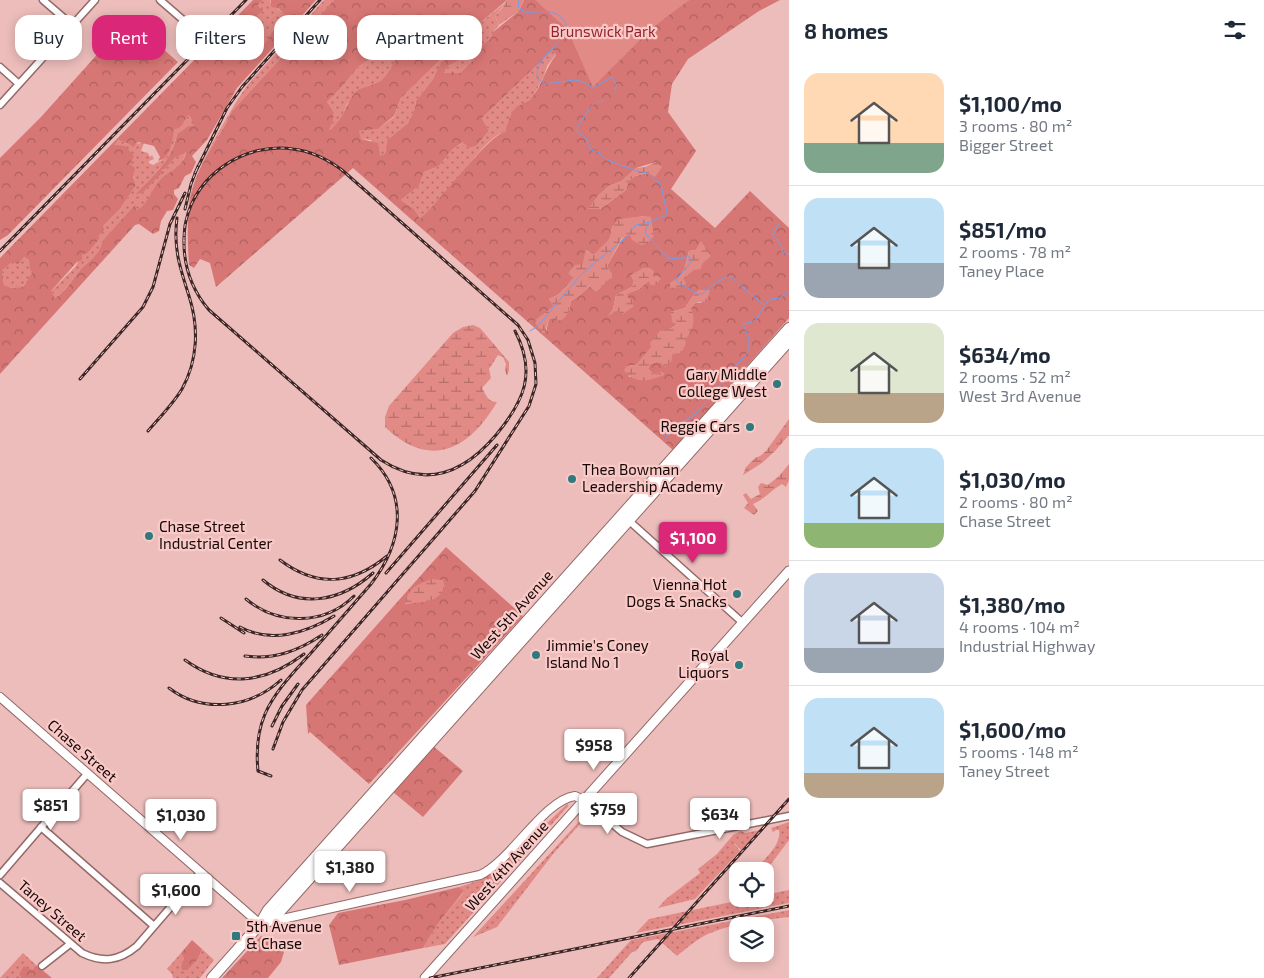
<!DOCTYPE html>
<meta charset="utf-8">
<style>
body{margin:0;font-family:"Exo 2",sans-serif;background:#f6f6f7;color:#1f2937;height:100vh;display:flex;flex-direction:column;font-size:19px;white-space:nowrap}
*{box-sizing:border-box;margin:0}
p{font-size:16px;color:#747a83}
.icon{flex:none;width:28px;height:28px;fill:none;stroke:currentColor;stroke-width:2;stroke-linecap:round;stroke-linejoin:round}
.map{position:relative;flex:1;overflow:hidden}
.panel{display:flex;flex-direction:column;background:#fff;width:475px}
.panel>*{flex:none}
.banner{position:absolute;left:15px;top:15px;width:475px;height:45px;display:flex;gap:10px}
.buttons{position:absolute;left:729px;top:862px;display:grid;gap:10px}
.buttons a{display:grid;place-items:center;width:45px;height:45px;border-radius:10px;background:#fff;box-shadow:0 2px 12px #0003;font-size:25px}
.price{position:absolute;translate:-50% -42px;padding:0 11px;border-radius:5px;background:#fff;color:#222;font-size:16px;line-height:32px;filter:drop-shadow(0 1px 2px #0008)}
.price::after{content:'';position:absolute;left:50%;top:30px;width:15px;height:11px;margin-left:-8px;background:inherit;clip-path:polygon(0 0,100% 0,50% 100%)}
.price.on{background:#db2777;color:#fff}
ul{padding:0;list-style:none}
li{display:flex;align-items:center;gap:15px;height:125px;padding:0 15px}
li+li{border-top:1px solid #e0e1e3}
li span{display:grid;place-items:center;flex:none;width:140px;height:100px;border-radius:15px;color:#555}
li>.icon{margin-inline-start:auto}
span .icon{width:60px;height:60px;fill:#fffc;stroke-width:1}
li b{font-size:21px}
h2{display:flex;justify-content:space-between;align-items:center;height:60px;padding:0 15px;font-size:21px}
.chip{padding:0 18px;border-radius:15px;background:#fff;box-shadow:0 2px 12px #0003;font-size:18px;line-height:45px}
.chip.on{background:#db2777;color:#fff}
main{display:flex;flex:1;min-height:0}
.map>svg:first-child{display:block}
</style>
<main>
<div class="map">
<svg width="789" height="978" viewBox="0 0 789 978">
<defs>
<pattern id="grass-dots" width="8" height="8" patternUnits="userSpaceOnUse" patternTransform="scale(1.25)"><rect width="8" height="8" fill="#e28a86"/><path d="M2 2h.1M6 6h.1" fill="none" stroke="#b66f6c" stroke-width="1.8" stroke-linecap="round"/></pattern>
<pattern id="forest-crowns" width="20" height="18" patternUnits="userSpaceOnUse" patternTransform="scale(1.25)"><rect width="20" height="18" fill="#d77775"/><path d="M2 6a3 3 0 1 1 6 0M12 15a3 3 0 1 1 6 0" fill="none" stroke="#ad605e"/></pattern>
<pattern id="wetland-marsh" width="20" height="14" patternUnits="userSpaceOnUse" patternTransform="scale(1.25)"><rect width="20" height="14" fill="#e28a86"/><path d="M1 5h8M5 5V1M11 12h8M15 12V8" fill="none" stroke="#b66f6c"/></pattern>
</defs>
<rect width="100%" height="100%" fill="#ecbdbb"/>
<path fill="url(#grass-dots)" d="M263 0H271L270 2 284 14 261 49 250 58 238 50 234 40 239 31 263 11 258 5Z
M324 0H334L232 111 197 177 188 209C191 181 205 158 218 133 228 116 237 99 249 83Z
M506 2 495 16 499 25 493 32 490 39 477 49 473 60 460 73H444L448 66 466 57 441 64 433 79 416 101 415 108 408 123 387 140 385 154 380 157 371 140 361 139 358 131 378 129 394 117 401 98 440 60 467 42 472 30Z
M412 17 411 23 416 31 407 53 396 58 387 76 377 83 359 89 347 104 338 125 328 130C335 120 336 111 327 102L341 88 358 67 373 56V38L396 30 407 18Z
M553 50 556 54 547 66 544 76 532 98 516 108 505 132C489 134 459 178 447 191 439 201 429 210 420 220L414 209 401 200 419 186 424 172 439 166 452 150 464 142 469 148 476 146 489 131 482 118Z
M188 115H190L195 124 192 126H188L177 134C173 159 153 175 137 193L162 168 165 169 175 158 186 151C182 171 171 169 161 180 152 190 149 203 137 210L135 206 102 241C101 254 87 262 80 270 72 280 66 290 55 298L51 291 75 267 82 255 88 253 100 238 99 236 103 226 120 209 136 185 129 164 113 145 118 140 129 144 144 143 141 151 148 153 150 157 152 155 154 159 149 161V163L153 165 162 160 174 130 181 127Z
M24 257 29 260 34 273 22 287 12 288 4 285 2 271 12 262Z
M567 804 569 805 445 944 423 948 437 925 464 892 459 887 480 880 501 867Z
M586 814H589L553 854 497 927 473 937Z
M789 822V840L765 872 753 871C763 861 782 845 779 830H776L773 832 771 828Z
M760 830 741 850 732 841 740 851 695 899 658 908 666 899 700 873 698 869 717 854 733 835 741 831 745 833Z
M789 890V903L636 933 649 919 746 899H765V895Z
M789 910V917C764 920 736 923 713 932 699 937 688 947 677 956L658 939 643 942 636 951 632 952 609 978H597L631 940Z
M202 949 214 960 200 978H173L172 974 167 969 181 953 184 958 181 966 183 970H188L198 959Z
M23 953 36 965 32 970 19 974 21 978H0Z"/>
<path fill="url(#forest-crowns)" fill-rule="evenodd" d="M253 0H263L258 5 260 8 263 7V11L239 31 234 40 238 50 250 58 261 49 284 14 278 8 271 7V0H316L237 88 207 140 192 156 196 162 191 173 185 176 179 188 174 190V194L178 199 173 210 167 211 161 221 159 231 153 234 139 224 135 225 0 374V258ZM188 115 190 116 194 124 192 126H188L177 134C173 160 152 176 136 194L142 193 162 173V169H165L175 158 186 152C184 166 172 170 162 178 152 187 150 202 137 210L135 205 102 241C101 254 87 262 80 270 72 280 66 291 55 298L51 291 77 262 82 260V255L88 253 100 238 99 236 104 229 103 226 120 209 136 185 133 177 135 168 130 164 134 156 125 146 114 145 118 140 129 144 133 147 138 142 154 146 160 157 158 161C171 158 172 141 174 130L181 127ZM24 257 29 260 30 269 33 273C28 277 27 283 22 287L12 288 4 285 2 271 12 262 18 264Z
M334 0H507L472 30 467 42 440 60 401 98 394 116 378 129 359 131 361 139 378 143 380 156 385 154 387 140 408 123 415 108 416 101 433 79 441 63 459 50 473 45 466 57 448 66 444 73H460L473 60 477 49 490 39 493 32 519 11 524 0H559L638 41 664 17 689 0H780L759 11 688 59 672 84 668 112 696 151 671 189 715 228 750 191 789 228V318L673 450 353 168 216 287 210 263 200 259 194 268 189 265C187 236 186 203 197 176 207 153 222 133 232 111ZM412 17 411 23 416 31 407 53 396 58C390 69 387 79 374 84 370 86 363 87 359 89 345 100 345 121 329 130 335 118 336 112 327 102L341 88 358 67 373 56V38L396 30 407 18ZM553 50 556 55C546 67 543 83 533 96 529 102 522 103 517 107 510 113 508 124 505 132 488 135 438 204 420 219L414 209 401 200 419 186 424 172 439 166 452 150 463 142 469 148 476 146 489 131 482 118ZM656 162 648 173 635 176 627 182 626 190 600 209H589L598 196 609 186 622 181 636 168ZM645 216 630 234 623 238 607 266 612 275C606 280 602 288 595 291L590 286 580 295 571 301 569 310 549 319 546 332V313L554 306 549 299 559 294 574 278 568 273 583 265 586 250 593 255C598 252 599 249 603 246 610 240 611 237 612 227L619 220ZM701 242 708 258 683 278 670 283C685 276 685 266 689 251L696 250ZM631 275 653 277 639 289 626 294 628 298 609 315 613 309 616 295 632 287 634 281ZM700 290H709L701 303H695L691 308 684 340 662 363 657 362 650 364 648 369 654 375 662 372 664 375 629 377 627 366 636 365 668 330 678 324 671 312 685 308 695 293Z
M129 19 178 62 8 235 0 240V158L41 117Z
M446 547 523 616 369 784 310 732 308 734 306 705Z
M433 746 463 771 423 817 393 792Z
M459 887 464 891 437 925 423 948 339 965 329 925 338 913 405 900Z
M261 936 272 942 284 952 281 962 268 978H222Z
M192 940 202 949 198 959 188 970H182L181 966 184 958 181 953Z
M36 965 52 978H21L19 974 24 966 32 970Z"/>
<path fill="url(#wetland-marsh)" d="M507 0H524L519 11 499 25 495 16 503 7Z
M656 162 662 167 655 177 648 173 635 176 627 182 628 185 626 190 600 209H588L598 196 609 186 622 181 636 168 645 167Z
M645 216 651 217 654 236 648 243 641 245 632 240 630 235 622 238 607 266 612 275V278C604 281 603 287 596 292L590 286 580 295 571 301C569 309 568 317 560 321L553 318 549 319 545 332 542 333 534 321 554 306 549 299 559 294 574 278 568 273 575 265 583 264 585 250 593 255C598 252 598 249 602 246 610 240 611 237 612 227L619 219Z
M701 241 711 256 702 264 701 269 694 270 683 278 686 283 683 287 670 288V283C684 276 686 265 689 251L696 250Z
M643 268H652L654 272 653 277 657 276 661 278 656 285 651 286 649 281 639 289 627 294 628 298 632 299 634 306 623 314 617 311 608 316 613 309 616 295 632 287 634 281 631 275Z
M700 290H710L707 301 695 303 691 308C696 320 693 330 685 340L686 344 681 353 673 354 671 362 665 367C660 361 656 362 650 364L648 369 654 375 662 372 664 375C649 381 634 385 624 370L627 366 636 365 651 347 650 343 660 331 668 330 677 325 672 322 671 312 685 308 695 293Z
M473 325 480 328 509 362V370L507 376 505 370 506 364 503 357 498 355 489 369 491 378 482 388C486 395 488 402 497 402 469 450 430 470 385 427V417L389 406 453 333 463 327Z
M789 419V435L775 451 762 463 743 475 746 467 755 458 760 456 766 451Z
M789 464V480L786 487 782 484C771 490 765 499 753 504L758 511 754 515 744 508 748 503 743 495 746 493 751 499 760 494 758 487 761 483 768 485 779 476Z
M432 579 443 580 445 588C433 606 423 600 405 605 407 589 417 584 432 579Z"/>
<path fill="#e28a86" d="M535 0H689L651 29 593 87 567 29Z"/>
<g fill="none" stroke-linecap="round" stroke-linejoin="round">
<path stroke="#759de9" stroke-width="1" d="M519 0 518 6 524 12C542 14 555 5 566 24 567 45 531 57 538 79L546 84 574 80 584 82 593 88 612 77 616 85 615 93
M604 101 596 102 591 107 578 125 577 132 586 138 591 150 598 152 607 160 637 171 648 173 661 185 667 212 665 216C654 220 647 220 645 233L668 258 681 259 688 256 691 258 692 261 676 280 678 283C686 285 693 294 702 294 710 288 720 277 731 277L764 305
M779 223 773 235 781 245 782 252 789 254
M530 331 538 326 580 276 592 265 622 241 636 225 649 222
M665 438 677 426 694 415 715 392 723 380 749 351V338L743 324 755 321 767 302 771 299 780 298 789 291"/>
<g stroke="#936a68" stroke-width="9">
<path id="minor" d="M43 0 72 25
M160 0 190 26 196 29
M0 67 19 84
M0 105 95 0
M627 519 743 623
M584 800 622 832 647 844 789 816
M41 827 154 926
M0 875 87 774
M0 883 82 953C103 963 119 961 137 946L200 873
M42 966 70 944"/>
</g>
<g stroke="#936a68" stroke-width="10">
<path id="tertiary" d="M0 697 260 924 480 875C511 861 544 800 575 796L584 800"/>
</g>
<g stroke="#936a68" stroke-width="11">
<path id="secondary" d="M425 978 789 571"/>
</g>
<g stroke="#936a68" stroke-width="12">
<path id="primary" d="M260 924 276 916 789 341
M212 978 260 924 268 910 789 328"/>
</g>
<use href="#minor" stroke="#fff" stroke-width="6"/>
<use href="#tertiary" stroke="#fff" stroke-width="8"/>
<use href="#secondary" stroke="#fff" stroke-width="9"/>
<use href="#primary" stroke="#fff" stroke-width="10"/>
<g stroke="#3b2726" stroke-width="3">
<path id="rail" d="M195 173 227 108 242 87 320 0
M185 209 191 184 198 166
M184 237C183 264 191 289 209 310L381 460C426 489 464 473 496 435 524 401 537 373 515 331
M184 244C184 236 184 228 186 221 196 173 247 142 293 149 311 151 327 159 342 170L518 325 528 340 535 363 536 384 529 406 475 491 302 690 283 722 273 749
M0 251 246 0
M80 379 143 307 153 287 170 224 185 193
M148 431C160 417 173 404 182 389 198 360 199 327 189 296 180 268 173 248 177 218
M280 560C317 588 352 585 387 556
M386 573 497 445
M263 580C299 610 340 602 373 573
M246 599C277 625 324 626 354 596
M221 618 244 633
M240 627C271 644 306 633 334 616
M245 656C274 660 298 651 322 635
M185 660C225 689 266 683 304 654
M169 688C203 714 250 708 281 680
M272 726 282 706 298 684
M271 776 258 771C256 751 257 733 265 714 275 691 294 672 311 653 331 630 351 607 371 584 402 544 410 496 371 458
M430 978 789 906
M629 978 789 799"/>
</g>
<use href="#rail" stroke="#f9cac8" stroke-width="1" stroke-dasharray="4" stroke-linecap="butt"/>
</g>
<g fill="#30797e" stroke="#f9cac8" stroke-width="2">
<circle cx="777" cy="384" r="5"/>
<circle cx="750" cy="427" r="5"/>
<circle cx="572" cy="479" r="5"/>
<circle cx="149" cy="536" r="5"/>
<circle cx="737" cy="594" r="5"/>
<circle cx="536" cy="655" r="5"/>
<circle cx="739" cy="665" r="5"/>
<rect x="231" y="931" width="10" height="10" rx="2.5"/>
</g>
<g text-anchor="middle" stroke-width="4.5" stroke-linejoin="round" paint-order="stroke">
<g font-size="15" fill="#94222a" stroke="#f9cac8">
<text x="603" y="37">Brunswick Park</text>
</g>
<g font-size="15" fill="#160807" stroke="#f9cac8" text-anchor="end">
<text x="767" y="380">Gary Middle<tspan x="767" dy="17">College West</tspan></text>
<text x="740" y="432">Reggie Cars</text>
<text x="582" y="475" text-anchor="start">Thea Bowman<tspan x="582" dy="17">Leadership Academy</tspan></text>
<text x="159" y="532" text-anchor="start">Chase Street<tspan x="159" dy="17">Industrial Center</tspan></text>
<text x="727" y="590">Vienna Hot<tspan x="727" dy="17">Dogs &amp; Snacks</tspan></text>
<text x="546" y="651" text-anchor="start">Jimmie's Coney<tspan x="546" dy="17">Island No 1</tspan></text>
<text x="729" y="661">Royal<tspan x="729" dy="17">Liquors</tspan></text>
<text x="246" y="932" text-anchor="start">5th Avenue<tspan x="246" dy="17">&amp; Chase</tspan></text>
</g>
<g font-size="15" fill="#160807" stroke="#f9cac8">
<text transform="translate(512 615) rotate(-48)" y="5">West 5th Avenue</text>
<text transform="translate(82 751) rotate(41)" y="5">Chase Street</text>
<text transform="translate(507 866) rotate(-48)" y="5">West 4th Avenue</text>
<text transform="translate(52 911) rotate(41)" y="5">Taney Street</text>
</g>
</g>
</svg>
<div class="buttons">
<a><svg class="icon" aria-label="locate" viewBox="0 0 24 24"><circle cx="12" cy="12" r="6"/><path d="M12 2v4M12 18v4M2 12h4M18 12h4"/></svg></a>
<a><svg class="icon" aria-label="layers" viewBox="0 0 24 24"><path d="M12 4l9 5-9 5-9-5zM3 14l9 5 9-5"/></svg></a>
</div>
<b class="price on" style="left:693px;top:564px">$1,100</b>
<b class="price" style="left:594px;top:771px">$958</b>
<b class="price" style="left:51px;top:831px">$851</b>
<b class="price" style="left:608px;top:835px">$759</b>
<b class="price" style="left:720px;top:840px">$634</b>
<b class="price" style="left:181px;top:841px">$1,030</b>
<b class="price" style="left:350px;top:893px">$1,380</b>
<b class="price" style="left:176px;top:916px">$1,600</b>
<div class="banner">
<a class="chip">Buy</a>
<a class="chip on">Rent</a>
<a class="chip">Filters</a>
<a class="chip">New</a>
<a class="chip">Apartment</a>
</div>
</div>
<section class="panel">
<h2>8 homes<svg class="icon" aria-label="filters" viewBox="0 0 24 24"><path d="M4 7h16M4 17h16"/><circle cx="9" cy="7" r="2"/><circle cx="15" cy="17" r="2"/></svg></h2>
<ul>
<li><span style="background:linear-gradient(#ffd9b3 70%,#7fa58c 0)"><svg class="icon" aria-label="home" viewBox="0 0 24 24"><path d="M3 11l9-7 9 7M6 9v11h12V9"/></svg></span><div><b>$1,100/mo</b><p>3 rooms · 80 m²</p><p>Bigger Street</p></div></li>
<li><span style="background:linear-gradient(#bfe0f5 65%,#9aa5b1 0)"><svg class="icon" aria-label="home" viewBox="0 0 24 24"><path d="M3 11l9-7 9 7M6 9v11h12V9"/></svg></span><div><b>$851/mo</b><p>2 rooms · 78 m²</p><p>Taney Place</p></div></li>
<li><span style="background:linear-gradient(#dfe7d0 70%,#b9a48a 0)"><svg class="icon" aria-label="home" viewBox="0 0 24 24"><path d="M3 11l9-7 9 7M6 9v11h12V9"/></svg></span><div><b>$634/mo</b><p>2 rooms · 52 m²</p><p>West 3rd Avenue</p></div></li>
<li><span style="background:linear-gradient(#bfe0f5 75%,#8fb573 0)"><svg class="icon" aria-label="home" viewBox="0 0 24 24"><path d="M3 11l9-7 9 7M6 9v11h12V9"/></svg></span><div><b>$1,030/mo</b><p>2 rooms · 80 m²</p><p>Chase Street</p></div></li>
<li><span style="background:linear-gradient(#c9d6e8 75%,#9aa5b1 0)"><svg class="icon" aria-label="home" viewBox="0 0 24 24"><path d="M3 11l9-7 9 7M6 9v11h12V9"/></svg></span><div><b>$1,380/mo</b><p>4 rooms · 104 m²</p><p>Industrial Highway</p></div></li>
<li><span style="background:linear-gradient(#bfe0f5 75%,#b9a48a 0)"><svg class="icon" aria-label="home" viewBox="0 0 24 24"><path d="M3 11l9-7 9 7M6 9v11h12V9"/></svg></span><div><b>$1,600/mo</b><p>5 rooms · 148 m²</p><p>Taney Street</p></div></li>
</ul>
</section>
</main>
